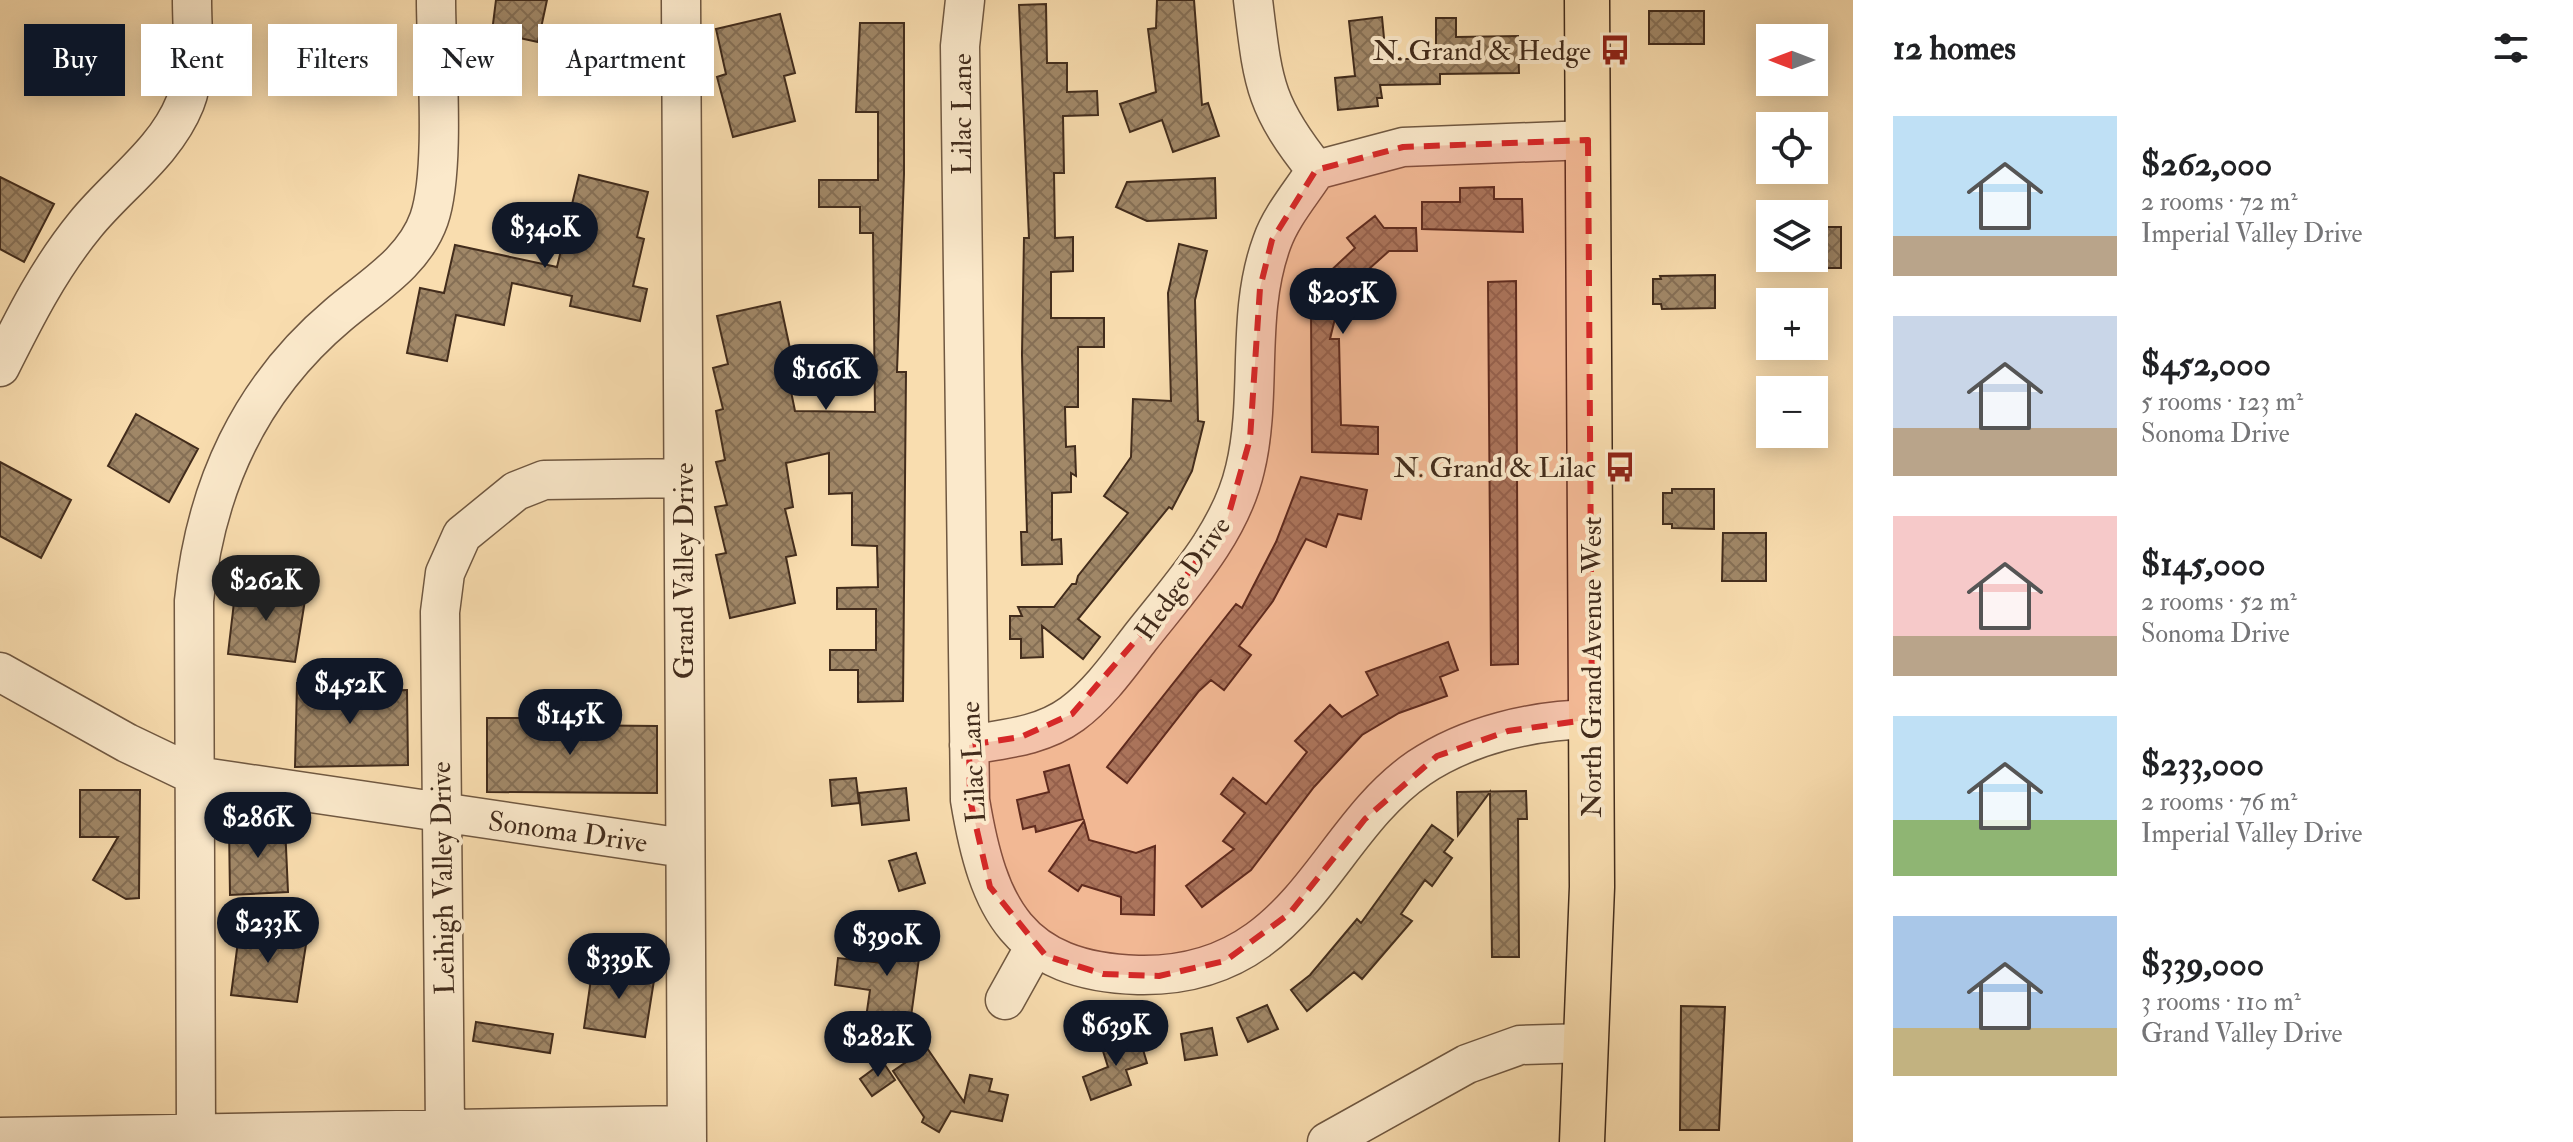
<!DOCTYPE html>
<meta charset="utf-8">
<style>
body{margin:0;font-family:"IM FELL Double Pica",serif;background:#f2f2f2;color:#202124;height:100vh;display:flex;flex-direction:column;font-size:30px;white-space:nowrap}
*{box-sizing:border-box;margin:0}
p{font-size:26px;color:#757577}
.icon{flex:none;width:44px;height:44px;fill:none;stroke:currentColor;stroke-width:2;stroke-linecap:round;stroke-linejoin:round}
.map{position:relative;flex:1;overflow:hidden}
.details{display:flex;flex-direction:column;background:#fff;width:720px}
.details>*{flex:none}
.banner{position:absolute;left:24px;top:24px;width:760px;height:72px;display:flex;gap:16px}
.needle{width:52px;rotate:270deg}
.buttons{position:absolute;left:1756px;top:24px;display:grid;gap:16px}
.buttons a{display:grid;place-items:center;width:72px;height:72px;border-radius:0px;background:#fff;box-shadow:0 4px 20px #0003;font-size:40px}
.price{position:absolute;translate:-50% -68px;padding:0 18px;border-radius:28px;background:#111827;color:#fff;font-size:26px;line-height:52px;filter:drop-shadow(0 2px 4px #0008)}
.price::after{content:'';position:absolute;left:50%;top:48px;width:24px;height:18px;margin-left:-12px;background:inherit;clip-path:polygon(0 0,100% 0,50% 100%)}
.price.on{background:#222;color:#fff}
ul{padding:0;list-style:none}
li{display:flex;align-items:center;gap:24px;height:200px;padding:0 40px}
li span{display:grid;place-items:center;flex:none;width:224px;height:160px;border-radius:0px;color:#555}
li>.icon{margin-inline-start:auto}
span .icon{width:96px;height:96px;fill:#fffc;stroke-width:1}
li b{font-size:34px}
h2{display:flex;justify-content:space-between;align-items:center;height:96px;padding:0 40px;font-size:34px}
.pill{padding:0 28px;border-radius:0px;background:#fff;box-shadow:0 4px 20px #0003;font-size:28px;line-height:72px}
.pill.on{background:#111827;color:#fff}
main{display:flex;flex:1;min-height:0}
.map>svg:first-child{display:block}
</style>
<main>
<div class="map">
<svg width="1853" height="1142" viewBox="0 0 1853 1142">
<defs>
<pattern id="building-cross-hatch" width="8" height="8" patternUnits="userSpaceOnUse" patternTransform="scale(2)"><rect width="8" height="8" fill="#a18868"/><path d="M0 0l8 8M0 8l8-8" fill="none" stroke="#856f55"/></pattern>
</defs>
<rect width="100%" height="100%" fill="#f9ddaf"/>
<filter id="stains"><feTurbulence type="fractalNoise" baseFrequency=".0025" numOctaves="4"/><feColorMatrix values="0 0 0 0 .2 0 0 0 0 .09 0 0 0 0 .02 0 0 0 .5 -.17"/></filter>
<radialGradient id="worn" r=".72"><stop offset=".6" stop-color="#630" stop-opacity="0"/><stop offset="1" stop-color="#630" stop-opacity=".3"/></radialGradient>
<path fill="url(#building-cross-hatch)" stroke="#422c1c" stroke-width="2" d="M496 0H547L538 42 492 32Z
M1157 0H1194L1202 105 1208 103 1219 136 1173 152 1162 120 1130 132 1120 104 1156 92 1148 29 1156 28Z
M1046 4 1047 63H1067V92L1097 91 1098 115 1063 116 1064 173H1054L1055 238 1073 237V271L1051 272V318H1104V347H1078V407H1065L1066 447 1075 446 1076 476 1071 473V492L1052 493V540L1061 539 1062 564 1022 565 1021 532H1027L1022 355 1024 238H1029L1019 5Z
M1649 11H1704V44H1649Z
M780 14 795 73 784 76 795 121 733 137 717 77 726 74 716 29Z
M1382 17 1386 59H1436V18H1456V37L1518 36 1519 73 1440 74V84L1380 85 1382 98H1377L1378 106 1338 110 1335 78 1355 76 1349 21Z
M860 23H904V174L897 372H906L903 701 858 702V670H830V650H876V609H837V588L878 587 877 546 852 545V493L829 494V453L786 463 793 507 785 509 796 555 786 557 795 603 730 618 716 555 726 553 715 507 727 505 716 462 725 460 716 411 723 409 713 368 728 364 717 316 780 302 795 372H787L795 411 875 412 873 233H860V207H819V180H878V112H856Z
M579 175 648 192 637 237 644 239 633 286 647 289 640 321 570 306 572 296 512 283 504 325 456 315 447 361 407 353 420 288 444 293 455 245 557 267Z
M0 177 54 204 24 262 0 249Z
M1215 178 1216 218 1147 221 1116 207 1127 182Z
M1494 187V199H1522L1523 232 1422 229V202H1460V188Z
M1375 216 1384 228H1416L1417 251H1389L1341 294 1330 339H1339L1341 425 1378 427V454L1312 452 1311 308 1298 305 1306 272 1324 277 1355 248 1347 238Z
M1814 227H1841V268H1814Z
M1179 244 1207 251 1195 300 1198 421 1204 422 1192 471 1172 509 1169 507 1078 619 1100 637 1083 659 1042 626 1043 657 1021 658V639H1010V616H1022L1018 607H1054L1072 584H1076L1078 576 1128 513 1104 496 1131 457 1133 399 1171 401 1168 293Z
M1715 275V308L1662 309 1661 304H1653V279H1661L1660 276Z
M1516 281 1518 664 1491 665 1488 282Z
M136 414 198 449 169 502 108 466Z
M0 462 71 500 41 558 0 536Z
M1301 477 1367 490 1361 519 1338 514 1326 547 1306 539 1273 601 1239 646 1251 655 1224 690 1211 680 1199 691 1127 783 1107 767 1236 604 1242 608 1276 542Z
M1672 489H1714V529L1672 528V524H1663V493H1672Z
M1723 533H1766V581H1722Z
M236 585 306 594 295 662 228 654Z
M1448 642 1458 670 1440 677 1447 696 1399 713 1362 735 1314 787 1251 870 1202 907 1186 886 1234 849 1223 841 1245 813 1221 794 1233 778 1266 804 1307 752 1295 741 1330 705 1342 717 1378 695 1366 672Z
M297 683 363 684V691L407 690 408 765 295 767Z
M487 718H554V725L657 726V793L487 792Z
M1069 765 1083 819 1036 832 1035 826 1023 829 1017 800 1049 792 1044 772Z
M856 778 859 803 832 806 830 780Z
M906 788 909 820 862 825 859 793Z
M80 790H140L139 898 126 899 93 880 118 837H80Z
M1526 791 1527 819H1518L1519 957H1492L1490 792 1458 835 1457 792Z
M1084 821 1089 840 1136 853 1155 846 1154 915 1121 914V897L1082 885 1078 891 1049 871Z
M285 825 288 892 230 895 229 827Z
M1432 825 1453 840 1444 852 1452 858 1432 886 1425 880 1401 914 1412 921 1362 979 1354 972 1307 1011 1291 990 1310 975 1357 919 1361 923Z
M916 853 925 883 899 891 889 861Z
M240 926 307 938 297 1002 231 995Z
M896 926 923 929 910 1024 866 1018 870 990 835 985 838 958 891 964Z
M593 965 655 974 645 1037 584 1028Z
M1267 1005 1278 1029 1248 1042 1237 1018Z
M1681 1006 1725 1007 1719 1130H1680Z
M476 1022 553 1034 550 1053 473 1041Z
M1212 1028 1217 1055 1185 1060 1181 1034Z
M1139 1036 1147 1063 1126 1070 1131 1085 1091 1100 1083 1077 1108 1067 1102 1048Z
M927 1048 964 1102 970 1075 992 1079 989 1091 1008 1095 1002 1121 951 1111 939 1132 922 1122 924 1117 893 1071Z
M883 1062 895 1080 872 1096 860 1079Z"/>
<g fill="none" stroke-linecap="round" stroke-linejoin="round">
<g stroke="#705841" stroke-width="41">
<path id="minor" d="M681 0 687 1142
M965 0 960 46 970 800C988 909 1018 971 1138 975 1182 976 1222 966 1258 940 1322 894 1353 813 1419 768 1468 735 1533 720 1592 719
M1253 0C1263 81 1263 104 1316 170
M0 367C25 317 49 269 85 225 117 185 165 153 185 103 197 73 192 32 192 0
M0 672 127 743 196 776 684 848
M969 745C1005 739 1042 736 1072 714 1099 694 1120 664 1140 638 1180 587 1230 534 1245 469 1263 395 1245 315 1272 242 1281 216 1302 192 1316 170L1403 147 1588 140
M1005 1000 1035 946
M445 1128 440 612 445 573 462 535 516 491 544 480 683 478
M196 1133 194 601C205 488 250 389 338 315 371 287 414 262 429 219 446 170 436 55 436 0
M0 1137 685 1125
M1327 1142 1467 1064 1520 1045 1587 1043"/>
</g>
<g stroke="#422c1c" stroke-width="47">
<path id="major" d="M1582 1142 1592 887 1587 0"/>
</g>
<use href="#minor" stroke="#fbe9cb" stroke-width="38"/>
<use href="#major" stroke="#f9ddaf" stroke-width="44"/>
</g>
<path fill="#d62828" fill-opacity="0.2" stroke="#d62828" stroke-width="6" stroke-dasharray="16 10" stroke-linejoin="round" d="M1588 140 1592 719 1508 731 1437 756 1365 819 1289 914 1225 961 1159 976 1103 974 1046 956 990 887 970 800 969 745 1021 737 1072 714 1162 610 1228 517 1250 439 1260 288 1272 240 1316 170 1403 147Z"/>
<defs>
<g id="bus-bare" transform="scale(2.4)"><path d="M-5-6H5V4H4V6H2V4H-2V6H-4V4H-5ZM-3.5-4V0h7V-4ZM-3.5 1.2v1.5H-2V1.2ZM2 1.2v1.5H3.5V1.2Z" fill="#8f2418" stroke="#fbe9cb" stroke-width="2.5" paint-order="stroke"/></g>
</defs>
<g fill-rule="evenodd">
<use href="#bus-bare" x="1615" y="50"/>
<use href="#bus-bare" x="1620" y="467"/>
</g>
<g text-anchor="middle" stroke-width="8" stroke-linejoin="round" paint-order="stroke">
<g font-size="28" fill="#422c1c" stroke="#fbe9cb" text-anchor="end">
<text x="1591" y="60">N. Grand &amp; Hedge</text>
<text x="1596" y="477">N. Grand &amp; Lilac</text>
</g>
<g font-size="28" fill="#422c1c" stroke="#fbe9cb">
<text transform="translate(961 114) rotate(-90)" y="10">Lilac Lane</text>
<text transform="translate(683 571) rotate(-90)" y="10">Grand Valley Drive</text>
<text transform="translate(1182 578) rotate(-55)" y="10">Hedge Drive</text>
<text transform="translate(1591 667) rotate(-90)" y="10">North Grand Avenue West</text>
<text transform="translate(972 762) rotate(-93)" y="10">Lilac Lane</text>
<text transform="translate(568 831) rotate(8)" y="10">Sonoma Drive</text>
<text transform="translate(442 878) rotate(-91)" y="10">Leihigh Valley Drive</text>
</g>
</g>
<rect width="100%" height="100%" filter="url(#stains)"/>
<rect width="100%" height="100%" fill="url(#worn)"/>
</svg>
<div class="buttons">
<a><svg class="needle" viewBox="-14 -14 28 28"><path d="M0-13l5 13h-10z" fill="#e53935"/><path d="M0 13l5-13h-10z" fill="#757577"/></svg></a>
<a><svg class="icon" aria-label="locate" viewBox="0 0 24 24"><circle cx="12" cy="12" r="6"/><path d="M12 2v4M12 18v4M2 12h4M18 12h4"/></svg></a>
<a><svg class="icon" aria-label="layers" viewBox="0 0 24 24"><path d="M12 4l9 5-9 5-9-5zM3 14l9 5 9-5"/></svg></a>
<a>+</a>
<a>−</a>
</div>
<b class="price" style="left:545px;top:270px">$340K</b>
<b class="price" style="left:1343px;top:336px">$205K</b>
<b class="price" style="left:826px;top:412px">$166K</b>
<b class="price on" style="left:266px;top:623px">$262K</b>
<b class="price" style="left:350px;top:726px">$452K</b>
<b class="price" style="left:570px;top:757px">$145K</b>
<b class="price" style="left:258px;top:860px">$286K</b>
<b class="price" style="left:268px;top:965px">$233K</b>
<b class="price" style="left:887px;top:978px">$390K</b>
<b class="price" style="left:619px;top:1001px">$339K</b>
<b class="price" style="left:1116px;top:1068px">$639K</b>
<b class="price" style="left:878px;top:1079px">$282K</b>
<div class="banner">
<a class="pill on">Buy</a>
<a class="pill">Rent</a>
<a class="pill">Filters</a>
<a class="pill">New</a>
<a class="pill">Apartment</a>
</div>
</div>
<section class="details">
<h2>12 homes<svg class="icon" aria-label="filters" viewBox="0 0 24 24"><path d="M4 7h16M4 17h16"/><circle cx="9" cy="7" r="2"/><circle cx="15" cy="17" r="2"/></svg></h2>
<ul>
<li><span style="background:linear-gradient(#bfe0f5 75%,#b9a48a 0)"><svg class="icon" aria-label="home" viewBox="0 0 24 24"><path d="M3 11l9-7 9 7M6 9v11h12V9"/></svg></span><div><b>$262,000</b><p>2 rooms · 72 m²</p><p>Imperial Valley Drive</p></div></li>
<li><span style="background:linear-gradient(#c9d6e8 70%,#b9a48a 0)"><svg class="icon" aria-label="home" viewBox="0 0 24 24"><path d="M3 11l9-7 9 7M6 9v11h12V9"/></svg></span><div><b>$452,000</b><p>5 rooms · 123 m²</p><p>Sonoma Drive</p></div></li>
<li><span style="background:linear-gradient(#f6c9c9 75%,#b9a48a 0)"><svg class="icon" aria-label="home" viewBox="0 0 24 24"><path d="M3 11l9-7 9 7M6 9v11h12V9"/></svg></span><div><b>$145,000</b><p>2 rooms · 52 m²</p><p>Sonoma Drive</p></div></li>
<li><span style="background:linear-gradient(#bfe0f5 65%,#8fb573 0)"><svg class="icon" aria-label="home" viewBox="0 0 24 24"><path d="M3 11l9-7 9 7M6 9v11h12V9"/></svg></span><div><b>$233,000</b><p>2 rooms · 76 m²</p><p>Imperial Valley Drive</p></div></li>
<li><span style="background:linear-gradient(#a9c7e8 70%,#c2b280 0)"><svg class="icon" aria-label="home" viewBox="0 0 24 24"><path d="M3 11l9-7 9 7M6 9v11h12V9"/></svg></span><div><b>$339,000</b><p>3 rooms · 110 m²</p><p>Grand Valley Drive</p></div></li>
</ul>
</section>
</main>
